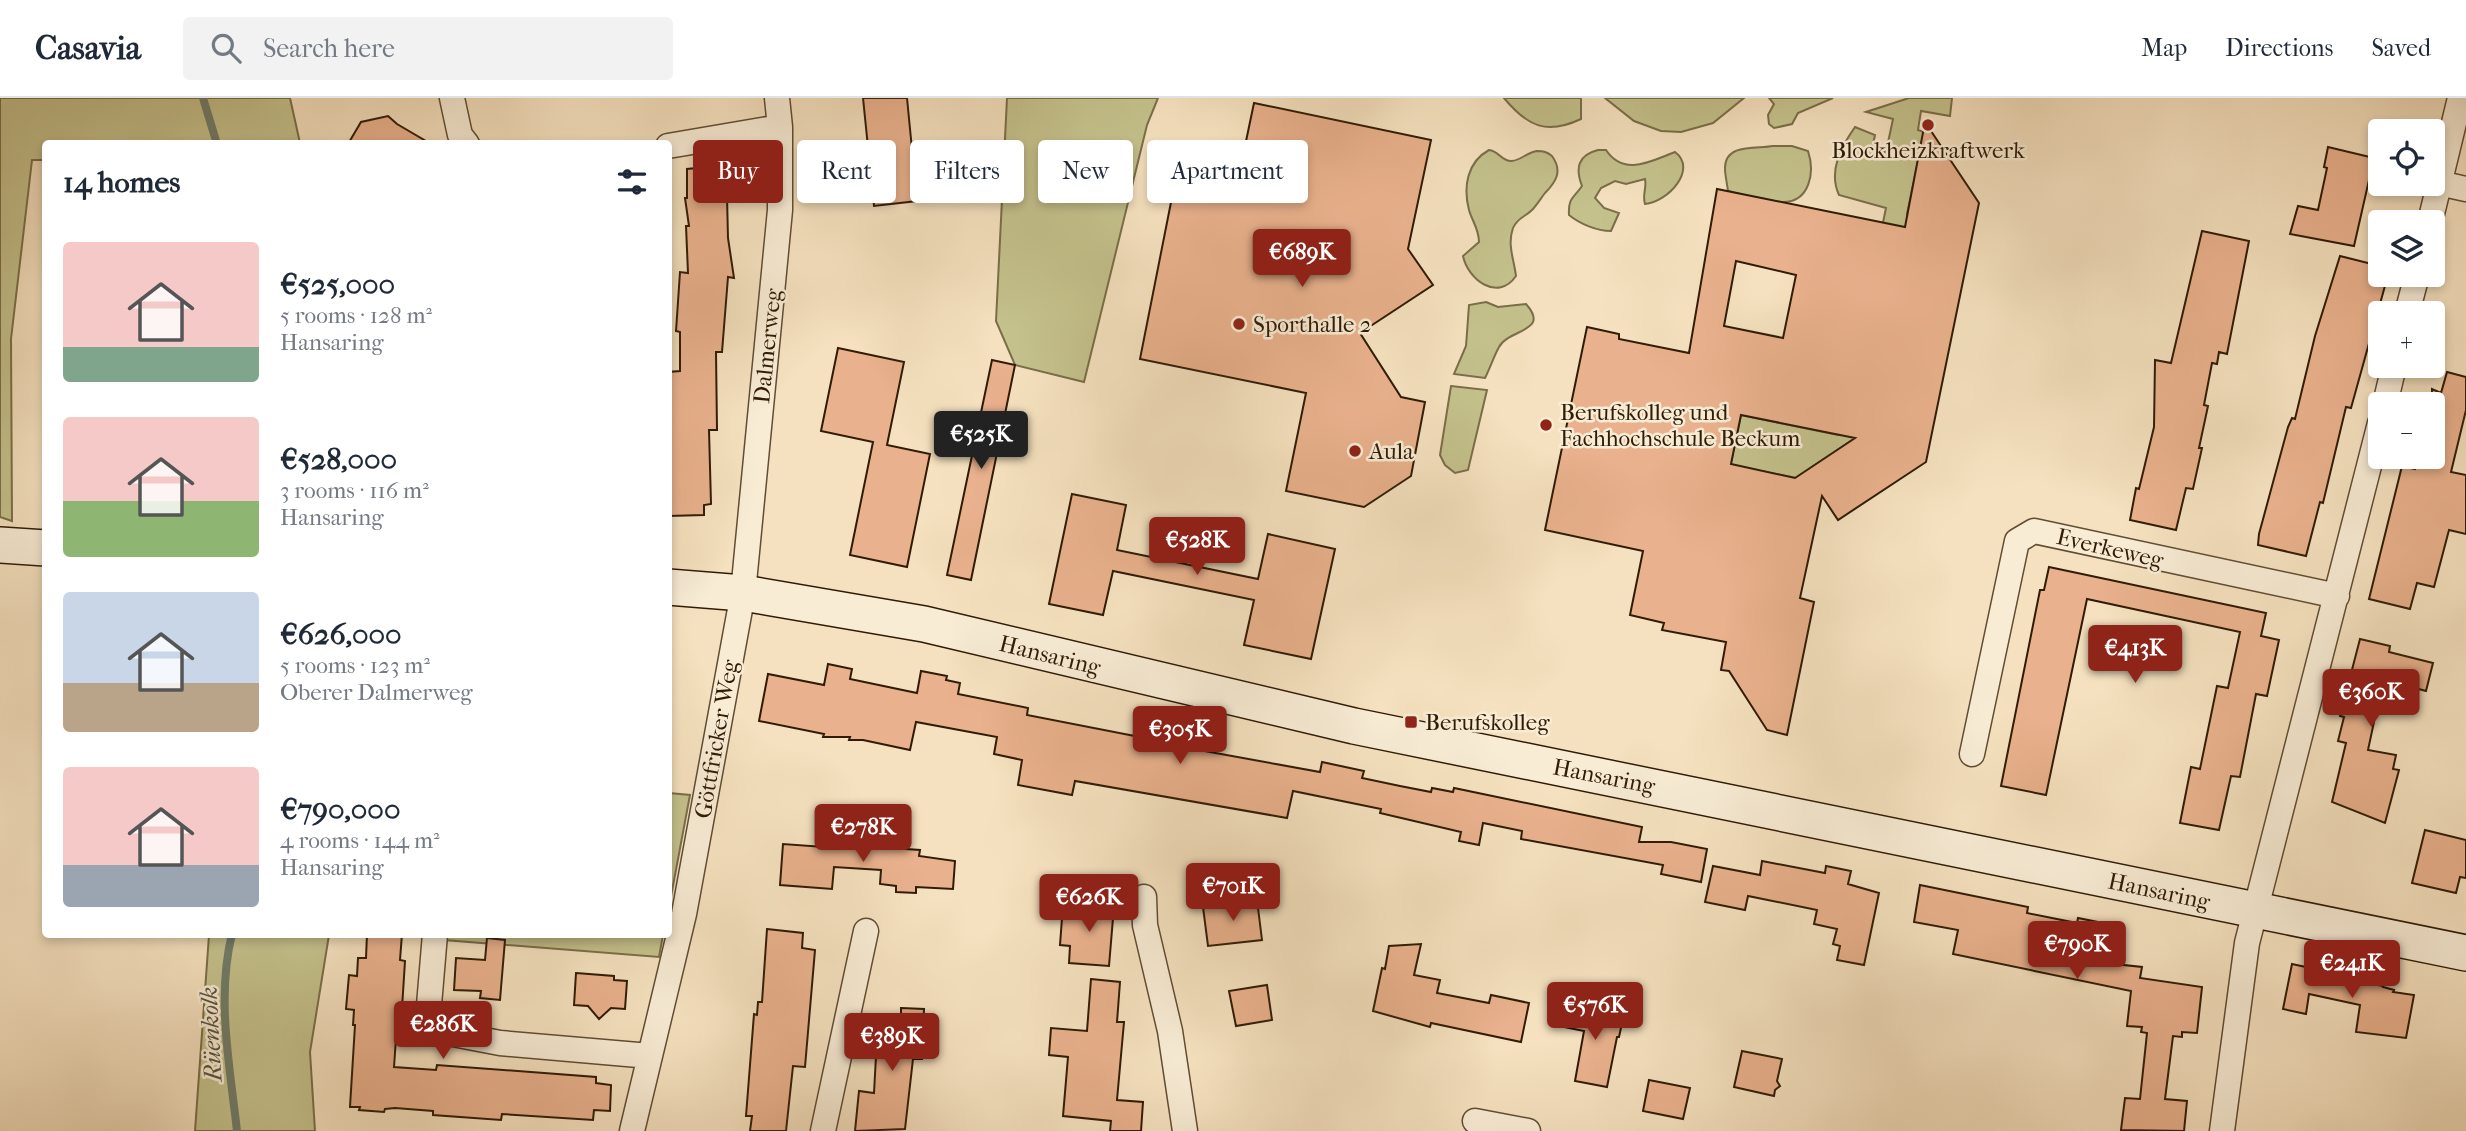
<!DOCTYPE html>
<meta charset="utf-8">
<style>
body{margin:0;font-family:"IM FELL French Canon",serif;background:#f2f2f3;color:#1f2937;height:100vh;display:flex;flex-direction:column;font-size:26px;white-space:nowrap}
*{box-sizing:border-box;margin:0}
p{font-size:23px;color:#747a83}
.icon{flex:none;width:38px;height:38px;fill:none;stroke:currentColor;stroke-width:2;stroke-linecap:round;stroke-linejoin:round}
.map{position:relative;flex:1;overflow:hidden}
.panel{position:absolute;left:42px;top:42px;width:630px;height:798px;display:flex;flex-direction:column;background:#fff;border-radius:7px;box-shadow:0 4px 10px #0003}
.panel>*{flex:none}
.guide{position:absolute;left:693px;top:42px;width:665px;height:63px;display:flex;gap:14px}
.buttons{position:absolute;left:2368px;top:21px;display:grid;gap:14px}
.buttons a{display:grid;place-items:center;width:77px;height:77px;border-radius:7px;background:#fff;box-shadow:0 4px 10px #0003;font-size:35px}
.price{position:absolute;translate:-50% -60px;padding:0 16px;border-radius:7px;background:#8f2418;color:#fff;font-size:23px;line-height:46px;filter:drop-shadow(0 2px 4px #0008)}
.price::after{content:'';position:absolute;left:50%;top:42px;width:21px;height:16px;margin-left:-10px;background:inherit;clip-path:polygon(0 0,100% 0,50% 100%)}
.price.on{background:#222;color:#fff}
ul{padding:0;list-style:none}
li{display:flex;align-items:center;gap:21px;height:175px;padding:0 21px}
li span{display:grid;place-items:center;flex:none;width:196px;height:140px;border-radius:7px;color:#555}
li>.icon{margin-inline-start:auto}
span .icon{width:84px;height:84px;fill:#fffc;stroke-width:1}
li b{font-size:30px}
h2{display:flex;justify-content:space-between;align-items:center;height:84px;padding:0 21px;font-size:30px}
.pill{padding:0 24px;border-radius:7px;background:#fff;box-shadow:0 4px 10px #0003;font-size:24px;line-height:63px}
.pill.on{background:#8f2418;color:#fff}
header{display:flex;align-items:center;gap:42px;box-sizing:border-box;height:98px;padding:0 35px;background:#fff;border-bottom:2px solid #e0e1e3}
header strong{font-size:33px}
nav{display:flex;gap:38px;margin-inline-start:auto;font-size:24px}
.search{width:490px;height:63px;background:#f2f2f3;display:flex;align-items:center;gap:18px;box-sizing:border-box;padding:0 24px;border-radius:7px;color:#747a83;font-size:26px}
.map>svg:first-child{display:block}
</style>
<header>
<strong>Casavia</strong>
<div class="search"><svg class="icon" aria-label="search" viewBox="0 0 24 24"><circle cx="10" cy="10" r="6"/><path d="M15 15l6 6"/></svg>Search here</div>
<nav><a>Map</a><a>Directions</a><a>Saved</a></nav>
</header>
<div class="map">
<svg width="2466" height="1033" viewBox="0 0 2466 1033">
<rect width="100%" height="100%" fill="#f5e1bf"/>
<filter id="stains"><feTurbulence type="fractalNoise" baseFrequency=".00286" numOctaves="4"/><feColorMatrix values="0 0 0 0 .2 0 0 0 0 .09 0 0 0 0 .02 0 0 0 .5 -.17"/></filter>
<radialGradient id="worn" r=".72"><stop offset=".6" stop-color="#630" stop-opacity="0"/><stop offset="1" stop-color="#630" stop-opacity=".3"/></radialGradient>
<path fill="#c4c18c" stroke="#7a6e49" stroke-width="2" d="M0 0H290L300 45 46 46 45 62H32L11 241 12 423 0 419Z
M1007 0H1158L1147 27 1084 284 1015 267 996 223Z
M1504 0H1581V21C1547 37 1528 29 1504 0Z
M1605 0H1744L1713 25 1681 34 1661 33 1634 23Z
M1769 0H1833L1798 15 1792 26 1774 30 1769 26 1768 17 1774 6Z
M1909 0H1952L1950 18 1921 13 1918 32 1924 34 1907 116 1917 118 1856 255 1886 110 1839 97C1828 73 1841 49 1855 29L1875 37 1872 51 1886 54 1893 21 1866 14Z
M1773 48H1792L1808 53C1815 74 1810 104 1783 104 1765 104 1745 97 1728 93 1727 85 1725 77 1725 70 1725 45 1757 51 1773 48Z
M1489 52C1499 53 1502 64 1512 63 1521 62 1528 54 1537 53 1544 53 1547 54 1552 58 1563 73 1556 84 1545 95 1541 100 1537 107 1532 112 1525 119 1517 120 1513 130 1507 147 1514 161 1516 178 1498 204 1468 182 1463 158L1479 144C1479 131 1472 123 1469 112 1463 89 1467 64 1489 52Z
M1598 52H1606C1624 79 1651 63 1675 54 1698 71 1668 104 1645 106 1642 96 1647 90 1645 81L1626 86 1615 83 1601 90 1595 100 1604 110 1619 115 1611 133C1597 133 1580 126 1569 117 1568 100 1573 101 1582 88 1575 70 1578 57 1598 52Z
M1486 204 1498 209 1526 206C1551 234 1508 231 1499 249 1494 258 1490 270 1485 280L1454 276 1466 248 1469 207Z
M1451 288 1487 292 1468 372 1455 375 1445 367 1440 357Z
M1741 317 1838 337 1872 329 1796 380 1762 373 1720 416Z
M669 695 690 697 669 809 668 695Z
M445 836 663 837 659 859 444 842Z
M209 837H329L310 954 315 1033H195Z"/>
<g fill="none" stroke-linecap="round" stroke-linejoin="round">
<path stroke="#717d6a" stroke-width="8" d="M203 0 217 46
M232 836C216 900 230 969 237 1033"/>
</g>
<path fill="#e9b18d" stroke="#301b06" stroke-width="2" fill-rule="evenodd" d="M863 0H907L917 103 874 108Z
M1254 5 1431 42 1408 151 1433 187 1360 235 1401 299 1425 304 1411 378 1364 409 1286 393 1306 295 1140 261 1176 79 1236 91Z
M388 18 397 26 431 46H348L361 24Z
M1925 24 1979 105 1926 364 1838 422 1822 398 1800 500 1814 504 1787 637 1767 632 1729 573 1721 572 1726 544 1662 532 1664 525 1630 517 1643 453 1545 432 1587 229 1619 236V241L1689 255 1717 91 1905 129ZM1736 163 1796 177 1783 240 1724 228ZM1741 317 1855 340 1795 380 1731 366Z
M2328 49 2374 60 2354 148 2290 136 2298 108 2318 112 2327 70 2324 69Z
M707 69 708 99 727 98 728 140 734 180 728 179 722 254H716L717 332H709L711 406 704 407V417L668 418V274L680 273V234L676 233 680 174 688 175 686 128H689L685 100H687V71Z
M2202 133 2249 143 2227 256 2219 254 2217 266 2212 265 2204 307 2208 308 2199 350H2202L2193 391 2186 390 2176 432 2130 422 2136 390 2139 391 2154 329 2155 262 2171 265Z
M2340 158 2380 168V177H2388L2351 310 2346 309 2323 405 2320 404 2306 458 2258 447 2259 436 2288 329 2292 320 2295 321 2315 238Z
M838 250 904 264 887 347 930 356 907 469 850 457 873 344 821 333Z
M992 262 1015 267 971 482 947 477Z
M2447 274 2466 279V312L2451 374 2466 377V436L2449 432 2434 489 2417 485 2410 511 2369 501 2402 368 2415 371 2417 365 2432 369V291L2441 295Z
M1072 396 1126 407 1117 452 1258 481 1268 436 1335 451 1311 561 1244 547 1254 502 1113 473 1103 517 1049 506Z
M2049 469 2266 515 2261 538 2279 542 2267 598 2256 596 2240 679 2231 678 2219 732 2180 725 2191 669 2200 671 2217 588 2228 590 2240 534 2087 501 2046 697 2001 688 2040 492H2044Z
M2360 541 2390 548 2389 554 2433 565 2426 593 2382 581 2371 623 2374 624 2368 652 2396 657 2393 671 2399 672 2385 725 2332 704 2346 645 2338 643 2344 619 2340 618Z
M828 566 852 571 850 581 917 595 921 573 947 578 946 582 960 585 958 596 1028 610 1027 617 1145 640 1144 642 1320 674 1322 664 1364 673 1362 680 1400 688 1431 694 1432 690 1453 694 1454 690 1642 729 1639 744H1671L1707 751 1701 784 1661 776 1663 767 1521 741 1522 733 1483 725 1479 747 1459 743 1461 734 1380 715 1381 711 1293 693 1287 720 1075 683 1072 697 1018 687 1022 662 994 656 997 639 916 624 910 652 863 642H849L850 639H823L824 636 759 623 768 576 824 587Z
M2425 732 2466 742V780L2460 779 2456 795 2412 785Z
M825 733 876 737V749L920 752 919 758 955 763 953 791 916 789V795L896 794V788L880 786 881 772 834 769 832 791 780 787 783 746 824 749Z
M1762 763 1825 775 1826 768 1851 773 1848 786 1879 795 1864 867 1837 862 1840 848 1833 846 1837 831 1814 826 1817 812 1748 798 1745 812 1705 804 1713 768 1760 777Z
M1920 787 2028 809 2027 815 2077 825 2078 820 2113 827 2105 865 2142 869 2140 880 2202 889 2197 935 2182 934V939L2173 938 2165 1001 2187 1003 2184 1033 2121 1032 2125 1000 2140 1001 2147 935 2141 934 2142 929 2127 928 2131 893 1953 856 1958 832 1914 824Z
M1257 802 1262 842 1208 848 1203 809Z
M1074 803 1111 806 1110 820H1113L1109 868 1069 865 1070 848 1060 847 1062 820 1072 821Z
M767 831 803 835 802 850 815 852 805 969 793 968 786 1033H750L752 1018H746L754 916 757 917 758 904H762Z
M367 836H402L400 862 405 863 401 926H397L394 969 436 972 437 967 596 979V985L611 987 610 1013 594 1012 593 1022 502 1016 501 1022 433 1017V1013L395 1010 385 1011 384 1014 359 1012 360 1009H350L355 927H353L354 912 346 911 349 877 357 878 358 860H366Z
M487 840 505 842 500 902 480 900 481 893 454 892 456 860 485 862Z
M1421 846 1414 877 1440 882 1437 895 1489 905 1491 897 1529 905 1521 944 1431 925 1430 929 1373 913 1382 870 1385 871 1389 848Z
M2292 866 2329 874V877L2383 888V889L2394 892 2393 894 2414 897 2406 940 2356 934 2360 907 2309 896 2306 916 2283 911Z
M576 875 614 878V882L627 883 625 911 611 910 599 921 588 908 574 907Z
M1091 881 1120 884 1117 924H1124L1117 1002 1143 1004 1141 1033H1110L1111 1023 1063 1018 1068 959 1049 957 1051 930 1087 933Z
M1267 887 1272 922 1236 928 1229 893Z
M1569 905 1624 916 1619 939H1617L1607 989 1575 983 1584 933 1564 929Z
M901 910 924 911 922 961H913L905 1031 855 1033 859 993 874 995 878 921 901 922Z
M1742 953 1782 961 1777 983 1780 988 1775 992 1774 998 1734 989Z
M1649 982 1690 990 1683 1021 1643 1013Z"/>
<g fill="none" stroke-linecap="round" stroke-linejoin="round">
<g stroke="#614c34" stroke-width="27">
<path id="street" d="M452 0 460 37 467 46
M668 48 780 29
M2439 85 2466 91
M2430 124 2460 0
M2407 215 2417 177
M2385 306 2394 268
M1972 656 2017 443 2034 433 2337 498
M1144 799 1145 827 1170 933 1185 1033
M435 836 427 931 500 945 650 958
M1475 1023 1528 1033
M632 1033 684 816 743 495 780 112V29L777 0
M823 1033 866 833
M2222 1033 2247 845 2380 325"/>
</g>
<g stroke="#301b06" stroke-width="38">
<path id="secondary" d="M0 447 46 450
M668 489 743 495 924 526 1354 628 2466 855"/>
</g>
<use href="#street" stroke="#f8ecd5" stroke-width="24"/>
<use href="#secondary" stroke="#f8ecd5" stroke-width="35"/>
</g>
<g fill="#8f2418" stroke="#f8ecd5" stroke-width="2.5">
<circle cx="1928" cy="27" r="7"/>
<circle cx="1239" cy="226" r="7"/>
<circle cx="1546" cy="327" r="7"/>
<circle cx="1355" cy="353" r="7"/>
<rect x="1404" y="617" width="14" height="14" rx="3.5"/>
</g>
<g text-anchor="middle" stroke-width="5" stroke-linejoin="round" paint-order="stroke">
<g font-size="23" fill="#301b06" stroke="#f8ecd5" text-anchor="start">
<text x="1928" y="60" text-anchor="middle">Blockheizkraftwerk</text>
<text x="1253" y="234">Sporthalle 2</text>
<text x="1560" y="322">Berufskolleg und<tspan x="1560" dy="26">Fachhochschule Beckum</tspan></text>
<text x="1369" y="361">Aula</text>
<text x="1425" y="632">Berufskolleg</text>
</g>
<g font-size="23" fill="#301b06" stroke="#f8ecd5">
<text transform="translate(767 248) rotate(-84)" y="8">Dalmerweg</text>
<text transform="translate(2110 450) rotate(13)" y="8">Everkeweg</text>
<text transform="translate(1050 557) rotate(14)" y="8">Hansaring</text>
<text transform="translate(716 641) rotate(-80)" y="8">Göttfricker Weg</text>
<text transform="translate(1604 678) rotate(11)" y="8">Hansaring</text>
<text transform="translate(2159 793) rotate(12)" y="8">Hansaring</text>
</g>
<g font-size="24" font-style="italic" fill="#565440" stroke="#f8ecd5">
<text transform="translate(211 936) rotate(-93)" y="8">Rüenkolk</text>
</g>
</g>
<rect width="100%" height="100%" filter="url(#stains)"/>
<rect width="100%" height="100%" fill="url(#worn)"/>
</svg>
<div class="buttons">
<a><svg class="icon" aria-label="locate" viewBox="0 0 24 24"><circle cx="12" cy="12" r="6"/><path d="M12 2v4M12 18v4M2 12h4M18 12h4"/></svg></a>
<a><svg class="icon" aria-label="layers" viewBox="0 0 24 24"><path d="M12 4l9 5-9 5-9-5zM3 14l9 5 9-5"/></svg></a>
<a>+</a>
<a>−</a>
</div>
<b class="price" style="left:1302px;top:191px">€689K</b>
<b class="price on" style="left:981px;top:373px">€525K</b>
<b class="price" style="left:1197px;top:479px">€528K</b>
<b class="price" style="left:2135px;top:587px">€413K</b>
<b class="price" style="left:2371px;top:631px">€360K</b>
<b class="price" style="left:1180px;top:668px">€305K</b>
<b class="price" style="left:863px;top:766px">€278K</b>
<b class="price" style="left:1233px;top:825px">€701K</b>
<b class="price" style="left:1089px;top:836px">€626K</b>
<b class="price" style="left:2077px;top:883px">€790K</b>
<b class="price" style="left:2352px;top:902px">€241K</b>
<b class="price" style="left:1595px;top:944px">€576K</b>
<b class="price" style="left:443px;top:963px">€286K</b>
<b class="price" style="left:892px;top:975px">€389K</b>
<div class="guide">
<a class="pill on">Buy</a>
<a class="pill">Rent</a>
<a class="pill">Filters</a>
<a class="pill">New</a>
<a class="pill">Apartment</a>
</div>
<section class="panel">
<h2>14 homes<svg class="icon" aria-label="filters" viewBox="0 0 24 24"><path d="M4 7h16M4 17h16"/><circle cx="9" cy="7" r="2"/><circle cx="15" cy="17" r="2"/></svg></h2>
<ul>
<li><span style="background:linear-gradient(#f6c9c9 75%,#7fa58c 0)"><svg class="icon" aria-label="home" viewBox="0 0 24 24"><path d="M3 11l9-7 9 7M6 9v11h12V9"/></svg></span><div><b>€525,000</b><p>5 rooms · 128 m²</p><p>Hansaring</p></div></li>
<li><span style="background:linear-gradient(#f6c9c9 60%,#8fb573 0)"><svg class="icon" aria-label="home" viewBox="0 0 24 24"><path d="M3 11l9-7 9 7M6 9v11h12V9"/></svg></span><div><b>€528,000</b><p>3 rooms · 116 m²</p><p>Hansaring</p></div></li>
<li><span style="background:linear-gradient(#c9d6e8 65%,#b9a48a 0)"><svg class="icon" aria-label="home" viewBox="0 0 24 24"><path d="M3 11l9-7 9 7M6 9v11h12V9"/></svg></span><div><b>€626,000</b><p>5 rooms · 123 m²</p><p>Oberer Dalmerweg</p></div></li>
<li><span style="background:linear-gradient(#f6c9c9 70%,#9aa5b1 0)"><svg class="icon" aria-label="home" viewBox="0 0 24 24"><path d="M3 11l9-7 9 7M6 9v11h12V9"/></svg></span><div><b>€790,000</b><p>4 rooms · 144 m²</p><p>Hansaring</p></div></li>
</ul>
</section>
</div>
